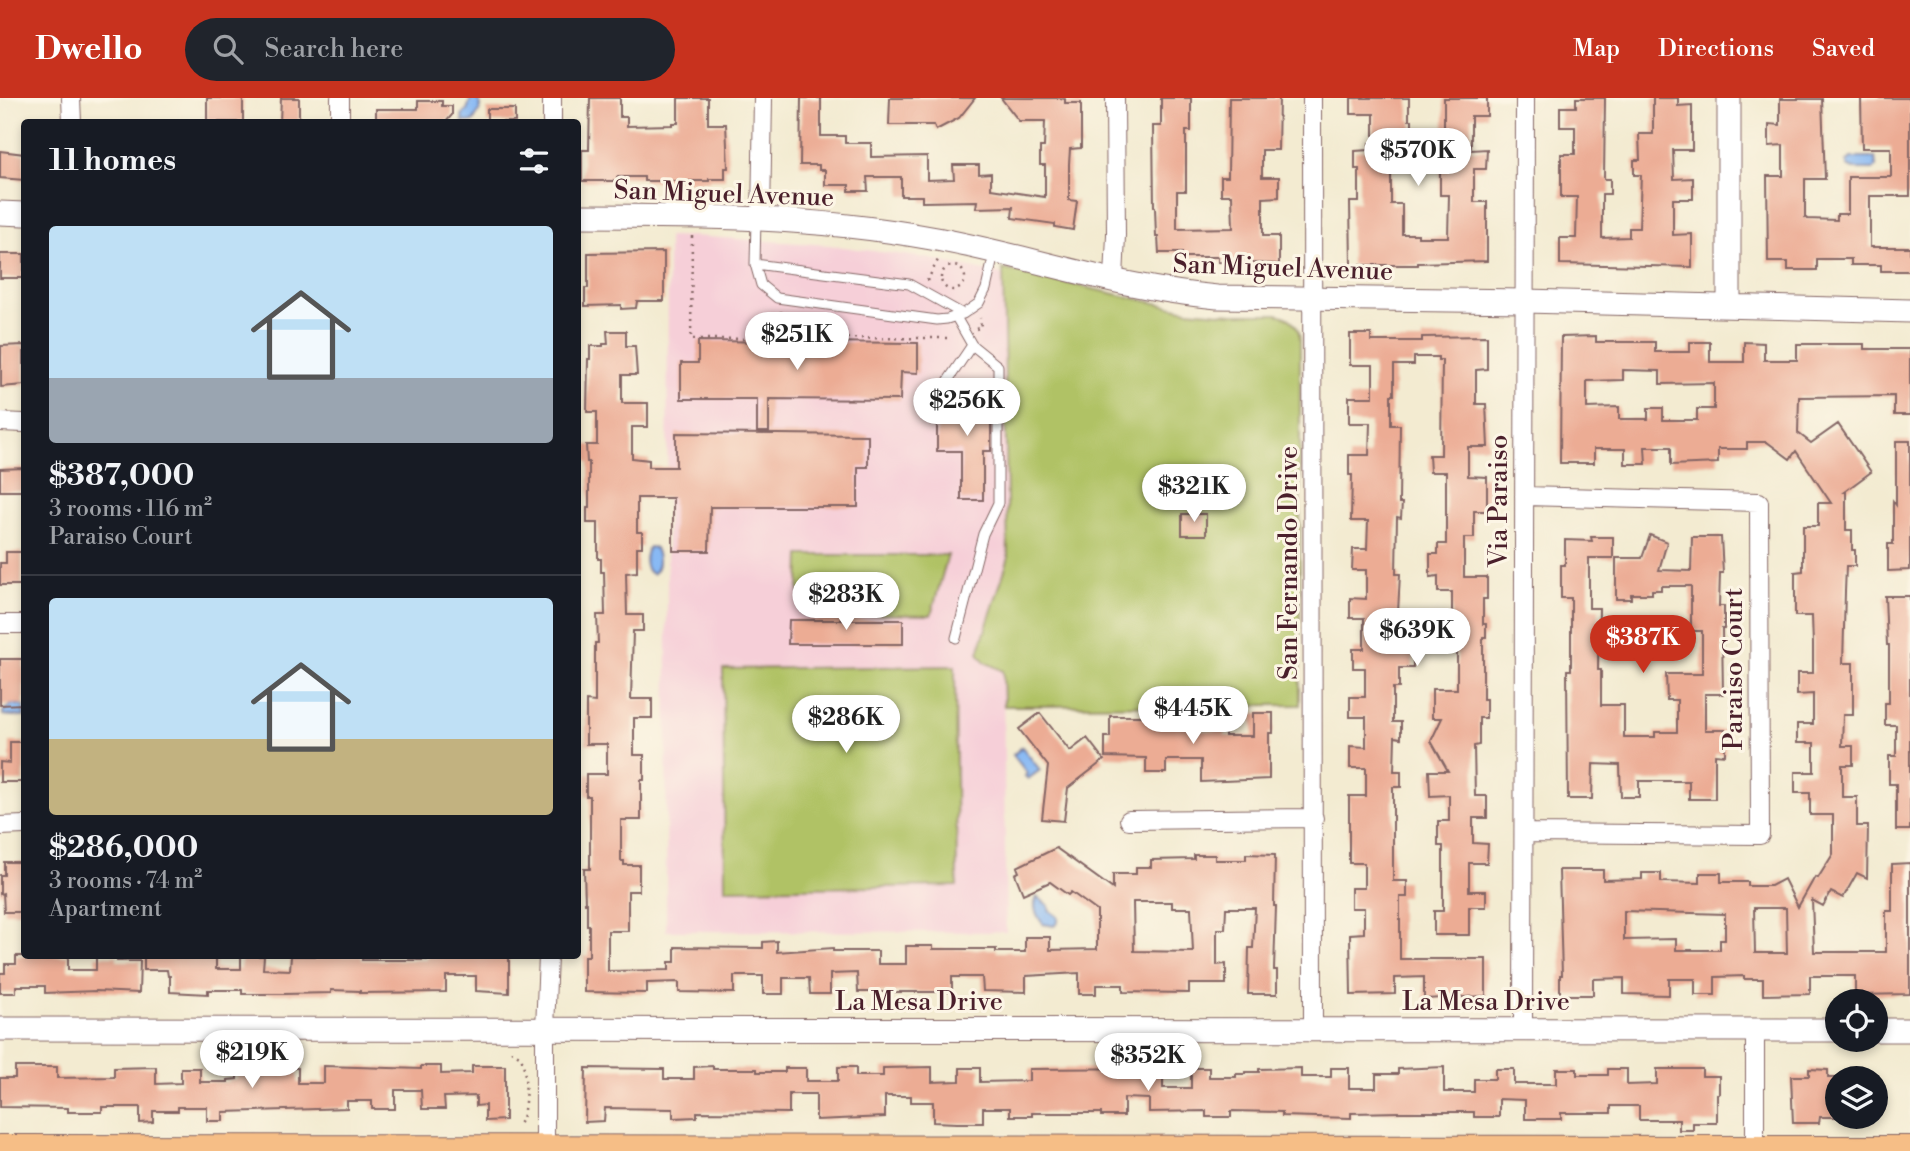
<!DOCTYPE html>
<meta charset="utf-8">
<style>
body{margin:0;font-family:"Libre Bodoni",serif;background:#20242c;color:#f1f3f6;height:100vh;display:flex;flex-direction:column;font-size:26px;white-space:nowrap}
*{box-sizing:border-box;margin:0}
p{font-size:23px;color:#9ea1a6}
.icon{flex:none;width:38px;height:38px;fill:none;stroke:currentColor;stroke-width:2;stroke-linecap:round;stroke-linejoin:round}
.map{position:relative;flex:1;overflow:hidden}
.sheet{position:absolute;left:21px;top:21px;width:560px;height:840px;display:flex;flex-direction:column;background:#171b24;border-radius:7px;box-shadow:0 4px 10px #0003}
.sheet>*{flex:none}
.fabs{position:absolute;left:1825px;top:891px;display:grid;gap:14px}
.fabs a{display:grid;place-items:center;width:63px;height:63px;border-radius:50%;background:#171b24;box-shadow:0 4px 10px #0003;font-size:35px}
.price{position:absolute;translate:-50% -60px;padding:0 16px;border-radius:24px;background:#fff;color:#222;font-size:23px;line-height:46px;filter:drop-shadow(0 2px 4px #0008)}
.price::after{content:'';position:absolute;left:50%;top:42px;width:21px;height:16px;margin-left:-10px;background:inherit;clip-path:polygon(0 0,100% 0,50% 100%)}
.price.selected{background:#c8321e;color:#fff}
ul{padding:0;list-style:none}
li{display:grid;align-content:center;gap:14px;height:371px;padding:0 28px}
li+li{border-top:2px solid #363941}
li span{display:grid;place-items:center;height:217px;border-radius:7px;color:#555}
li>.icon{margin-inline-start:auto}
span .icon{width:126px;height:126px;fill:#fffc;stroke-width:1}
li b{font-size:30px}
h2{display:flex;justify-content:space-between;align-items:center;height:84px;padding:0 28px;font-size:30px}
header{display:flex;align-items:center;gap:42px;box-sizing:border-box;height:98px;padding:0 35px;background:#c8321e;color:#fff}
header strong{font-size:33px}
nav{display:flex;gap:38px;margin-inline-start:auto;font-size:24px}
.search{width:490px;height:63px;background:#20242c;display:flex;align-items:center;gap:18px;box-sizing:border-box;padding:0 24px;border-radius:38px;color:#9ea1a6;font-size:26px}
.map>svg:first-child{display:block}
</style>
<header>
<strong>Dwello</strong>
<div class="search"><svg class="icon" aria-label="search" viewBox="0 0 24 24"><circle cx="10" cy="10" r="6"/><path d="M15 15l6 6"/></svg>Search here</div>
<nav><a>Map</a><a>Directions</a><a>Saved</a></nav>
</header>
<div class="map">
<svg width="1910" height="1053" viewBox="0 0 1910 1053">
<rect width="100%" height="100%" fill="#fcf5e5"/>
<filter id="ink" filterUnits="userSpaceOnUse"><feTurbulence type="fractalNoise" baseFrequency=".0143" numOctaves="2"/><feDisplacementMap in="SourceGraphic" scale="14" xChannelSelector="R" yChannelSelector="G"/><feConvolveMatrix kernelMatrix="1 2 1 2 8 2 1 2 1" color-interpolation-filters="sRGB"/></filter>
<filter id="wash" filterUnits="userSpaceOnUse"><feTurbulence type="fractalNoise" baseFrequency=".00686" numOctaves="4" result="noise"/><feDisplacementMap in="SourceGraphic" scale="28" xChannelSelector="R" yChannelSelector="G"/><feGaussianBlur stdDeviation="1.57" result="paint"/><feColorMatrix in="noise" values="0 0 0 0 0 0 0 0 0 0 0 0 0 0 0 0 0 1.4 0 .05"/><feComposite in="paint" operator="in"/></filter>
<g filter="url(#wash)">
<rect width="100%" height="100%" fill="#f3ebd1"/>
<path fill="#f6cfd8" d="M692 138 829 147 926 160 1003 177 1008 462 978 555 985 564 1003 573 1006 834 666 833 668 139Z"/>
<path fill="#b0c265" stroke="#7d7048" stroke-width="2" d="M1003 171 1187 212 1233 216H1277C1292 219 1299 227 1300 242V607L1004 608 1003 573 985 564 978 555 1008 462Z
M800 457H948L931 517 852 516V493L799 494Z
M955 568 957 788 725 791 723 571Z"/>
<path fill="#88b9f4" stroke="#696c90" stroke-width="2" d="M473 0 480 4V12L473 24H463L462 18 467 12 470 3Z
M1851 60H1875L1876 69 1874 71H1853L1847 68V64Z
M649 449 655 450C659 459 660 470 652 476 643 471 644 457 649 449Z
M13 606 24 608V619L3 617V613Z
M1022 649 1040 672 1028 681 1025 678 1027 675 1013 657Z
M1037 799 1048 807 1050 813 1058 819V824L1054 828 1043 826C1037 818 1032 809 1037 799Z"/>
<g id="blocks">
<path fill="#ecac94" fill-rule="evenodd" d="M207 0H243V24H207Z
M281 0H299V24H280Z
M590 0H620V19H627V28L672 27V25H678V0H708V26H726L728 70H725V81H709V83H644V79H617V83H582V52H589Z
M801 0H821V38H845V45H871V59L927 58V82L954 81 953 67H979V76L991 75V91L1045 99V67H1040V49H1044L1045 23H1019L1001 0H1060L1065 1V5H1081V50L1070 51 1069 66V102L1077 103 1073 132 1055 129V126L1012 120 1013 109 976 110 977 103 922 104V98H901V79H867L868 93H849V87H825V72H819V67H800Z
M890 0H975L959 20 936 32 934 27H889Z
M1161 0H1191V33H1186V93H1177V131L1233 130 1232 97H1221V79H1228L1229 0H1279L1278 52H1262V79H1279V99L1263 100V138H1279V166L1218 164V159H1182V155H1159L1158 139H1156L1155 109H1154L1153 28H1161Z
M1351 0H1409V22H1412V40H1402V65H1391V106H1402V136H1418V139H1448L1449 97H1440V31H1444V0H1487V18H1471V52L1487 51 1486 71H1474V104H1487V163L1418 165V167H1351L1350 104H1359V71H1355V53L1369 52V45H1374V16H1351Z
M1576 0H1605L1604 81H1610V96H1602V140L1629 139V130H1639L1641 77H1634V62H1640L1639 36H1653V0H1678V8L1692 7V52H1673L1674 81 1693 80V101H1673V137L1692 136V169L1560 166V140H1576L1577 99H1561V56H1575V29H1560V9H1576Z
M1861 0H1910V98H1870V149H1910V173H1881V167H1851V161H1817V172H1788V164H1768L1767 78H1783V47L1769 48V26L1780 27V1H1822L1825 81H1805V119L1807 121 1837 122V116H1848V79H1891V50H1862Z
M418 3H442V8H452V17L446 24H376V11H418Z
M487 11H515V24H487Z
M0 53 24 56V82L0 80Z
M664 154V203H637L636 210 621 211V207L585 208V190H588V155Z
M0 156H24V180H0Z
M607 233H626V248H635L637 277H622V305H648V329H632V360L649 362V369H676V335L868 337V369H858V409H710L709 453H673V400H637V434H642V449H637V474L626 475 627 517H643V533H633L631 601H652V620H634V657H644V682H641V722H621V763H624V767H639V793H628V833H608V873L669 872V864H675V849L763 850V844L777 843V854L833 850V853H878V866H906V848H933V851H996V854H1025V839H1050V852L1097 851V813L1071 794 1068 797 1050 784 1023 796 1015 776 1019 774 1017 769 1056 750 1113 791V776H1136V769H1151V762L1194 761V757H1215V762H1246V756L1275 757 1274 808H1276L1274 872H1277V896H1248L1249 850H1253L1255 810H1226L1225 831H1217V867L1226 866V886H1189V895L1123 894V887H1096V896H1079V875L1026 878V894L983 893 982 879H952V894H858L857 875 830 876V896H810L809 880H783V896H763V878H734V895L679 894V884L647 885V895L584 894V858H589V827H587V805H585L584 771H590V698H586V676H607V646H586V603L595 604V545H598L597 517H605L604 474H601V461H598V425H587V410H589V364H587L586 347H597V314H587L588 261H590V248H603V246H608ZM1133 804H1172V810H1191L1193 854 1134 853Z
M1350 236H1371V243H1422V239L1487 238V271L1476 272V306H1486L1488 349H1468V378L1487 379V413H1474V440H1464V479H1487V501H1483V526H1486V539H1483V601H1486V620H1479V647L1474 648 1475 698H1487V720H1473V745L1488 746 1487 765H1469V793H1486V809H1469V837H1434V813H1443V748H1438V723H1449V697L1430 698 1429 673H1448L1431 643 1442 620H1432V591H1457V555H1453L1452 540H1449V525H1452V494H1438V478L1430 479V456H1438V446H1446V374H1430L1429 357H1441L1442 262H1438V259H1414V267H1394V297H1391V327H1400L1399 405H1402L1401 420 1397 419 1396 476H1400L1396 552H1413V570H1399V590H1393V624H1401V640L1395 639 1394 673H1401V689H1393V783H1407V799H1400V861H1486V898L1424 901V879L1395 880V896L1351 897 1350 836 1364 835V810H1351V790H1364V765H1349V698H1366V670H1350V648L1366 649V619H1350V599H1365V570H1353V551H1364V520H1350V500L1366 501V472H1352L1353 451H1367L1368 423H1351L1352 377H1349V357H1369L1370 325H1349V299H1373V267H1350Z
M1596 238V244H1655V254H1690V244H1710V264H1744V244L1764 245V262H1797V246H1864V251H1910V317H1894V298L1799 299 1798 335 1811 345 1838 326 1871 374 1844 394H1846V432H1852V452H1855V468H1846L1845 494 1843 565H1853V617H1843L1842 648H1853V667H1842V699H1857V728H1868L1867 780 1857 775 1843 800 1831 794 1823 808 1812 802 1814 854H1886V813H1892V766L1910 765V896L1855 897V878H1810V896L1763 897V881H1744V878L1715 879V897H1695V881H1669V897L1624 896V880L1593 881V897H1560V877H1562L1559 772H1603V782L1642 781V775H1661V784L1700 785V775H1721V784H1748V788H1771L1784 781 1798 809 1815 779 1818 780 1833 756V717H1810V695H1795V674H1814V645H1797V626H1813V596L1797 597V575H1813V546L1812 518H1795V474L1803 473V428H1818V405H1831L1796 353 1790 361 1767 344H1747V351H1718V365L1671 367V349H1645L1646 366H1625V351H1594V365H1560L1561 239ZM1623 272 1660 273V286L1714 285V311H1697V322H1663V310H1648V321H1619V309L1587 310V283L1623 282ZM1754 810H1786L1787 855H1755ZM1624 813 1725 816V842H1720V852H1676V841L1624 842Z
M698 243 918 245V275L901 274 900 302 769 301V334H757V301H681V265H698Z
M24 247V287L1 289V248Z
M951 295H991V353H983V402H961V353H937V311H951Z
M1896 343H1910V472L1888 473V446H1893V403L1896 407Z
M24 370V393H0V371Z
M1182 416H1206V437H1182Z
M1650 437 1667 444 1659 472 1691 473 1692 439H1721L1723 475H1720L1719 508H1724V531H1722L1723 596H1705V632H1725V657L1715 656V701H1689V683H1639V699H1621L1620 667 1593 666 1592 701H1568L1567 572H1571V500H1561V467H1565V442L1592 443 1591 439H1613V460H1589V510H1599L1598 572H1601V607H1624V639H1655V634H1677V602H1667L1666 576H1702V533H1691V488H1661V492H1652V496H1631V501H1616V460H1642Z
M6 454H22V487H0V465H6Z
M1885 498H1910V732H1896V686H1889V658H1896V627H1885V605H1889V547H1887Z
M789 522H903V546H788Z
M0 561H24V606L0 607Z
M1040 615 1070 653 1087 640 1104 662 1068 690 1064 723 1042 721 1048 668 1019 631Z
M1174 615H1192V632L1225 633V638H1253V615H1273V635H1269V681L1201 684V662H1166V675H1146V660L1105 659V639H1110V618H1174Z
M10 644H24V684H0V664L10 665Z
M4 764H24V814H4L3 795 0 796V777H4Z
M16 858H68V872H96V858H117V863H140L139 895 96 893 45 895V888H16V895H0V875H5V866H16Z
M144 858H216V871H241V858H264L263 871 290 872 291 858H362V862H427V858H509V895L476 893V878H446V894L360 895V893L331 892V895L284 896H242V892H208V896L170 894V878H168L167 872H144Z
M324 968 421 971V968H441V976L472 975V968H505V1022L485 1023V1007L476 1008V998L444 999 445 1011H422L421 992H395V1011H372V1003H347V1010L223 1014V1023H207V1009H178V1013H153V1024L140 1025V1009H102V1014H68V1010L0 1009V980H15V969H57V980L114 979V970L156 969V986L181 985V970H200V984H228V982L237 981V969H269L298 970V985H324Z
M713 968V971H757V974H785V970H806V983H838V969H856V978H883V970L932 969V984L960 983V970H980V984L1029 983V971L1163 970V990H1191V970H1209V979H1236V976H1245V974H1259V971L1301 970V979H1331V970H1349V990H1376V976H1398V971L1444 969V994H1474V981H1495V971H1514V986H1556V971H1577V977H1608V971H1627V987L1657 986V971H1702V978H1719V996H1717V1025H1693V1032H1679V1022H1639V1008H1611V1015H1561V1021H1525V1002L1499 1001V1019H1474V1014H1401L1351 1015V1020L1282 1018V1014L1231 1013V1019H1206V1013L1149 1014V1001L1124 1000V1018H1101V1015H1032V1018H1010V1010H983V1025H957L933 1024V1004H911V998H885V1019L816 1022V996H789V1015L697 1014V1019L673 1020V1011L605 1010 604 1023 585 1024 586 970 664 971V981H694V969Z
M1809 971 1828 972V980H1838V1019H1820L1819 1025H1793L1791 978H1809Z"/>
</g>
</g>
<g filter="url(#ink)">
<use href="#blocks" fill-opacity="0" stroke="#856665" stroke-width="2"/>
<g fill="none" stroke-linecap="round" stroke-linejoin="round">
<g stroke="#856665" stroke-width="11">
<path id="service" d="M756 121 755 166 909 186 963 216
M755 166 761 187 777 200 937 222 947 221 963 216 979 205 986 191 994 156
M949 281 972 247
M956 540 983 436 998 405V268L972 247 956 219"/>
</g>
<g stroke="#856665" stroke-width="20">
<path id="minor" d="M71 0 72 24
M1312 0 1313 931
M340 24V0
M552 24V0
M761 119 763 0
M1114 181 1116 137 1115 0
M0 324 24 325
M1524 398 1759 404 1760 737 1525 735
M0 526H24
M1129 722 1314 720
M0 728 24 727
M1523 931 1525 0
M545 1053V931L548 858
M1755 1053V932"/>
</g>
<g stroke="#856665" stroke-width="25">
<path id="tertiary" d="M1729 0V207
M0 115 24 116
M578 118C699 118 811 118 931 140 1027 157 1120 191 1217 199L1525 203 1910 213
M0 931 1838 932
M1876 932H1910"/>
</g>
<g stroke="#856665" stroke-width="32">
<path id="trunk" d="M0 1052 1910 1053"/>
</g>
<path stroke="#856665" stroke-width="2.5" stroke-dasharray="2 5" stroke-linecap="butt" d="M692 138 691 241 949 240
M941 180a12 12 0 1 1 24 0a12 12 0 1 1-24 0Z
M927 183 938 162
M781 213V241
M976 231 981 229 980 220
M511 953 521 959C527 972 528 1017 518 1027"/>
<use href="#service" stroke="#fff" stroke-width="9"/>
<use href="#minor" stroke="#fff" stroke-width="18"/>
<use href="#tertiary" stroke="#fff" stroke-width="23"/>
<use href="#trunk" stroke="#f6be86" stroke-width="30"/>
</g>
</g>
<g text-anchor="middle" stroke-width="6" stroke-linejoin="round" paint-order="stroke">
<g font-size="26" fill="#4a1f2b" stroke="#fcf5e5">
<text transform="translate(724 95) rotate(2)" y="9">San Miguel Avenue</text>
<text transform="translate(1283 169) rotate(2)" y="9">San Miguel Avenue</text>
<text transform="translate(1498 403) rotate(-90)" y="9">Via Paraiso</text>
<text transform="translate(1288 465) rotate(-90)" y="9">San Fernando Drive</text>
<text transform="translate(1733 571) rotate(-90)" y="9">Paraiso Court</text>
<text x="919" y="912">La Mesa Drive</text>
<text x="1486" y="912">La Mesa Drive</text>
</g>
</g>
</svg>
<div class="fabs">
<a><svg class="icon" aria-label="locate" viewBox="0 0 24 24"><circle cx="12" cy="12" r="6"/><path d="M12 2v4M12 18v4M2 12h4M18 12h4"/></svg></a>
<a><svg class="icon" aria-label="layers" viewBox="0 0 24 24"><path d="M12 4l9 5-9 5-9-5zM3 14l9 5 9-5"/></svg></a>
</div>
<b class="price" style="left:1418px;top:90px">$570K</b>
<b class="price" style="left:797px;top:274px">$251K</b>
<b class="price" style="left:967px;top:340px">$256K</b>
<b class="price" style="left:1194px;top:426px">$321K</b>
<b class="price" style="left:846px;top:534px">$283K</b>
<b class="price" style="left:1417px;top:570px">$639K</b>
<b class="price selected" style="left:1643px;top:577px">$387K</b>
<b class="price" style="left:1193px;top:648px">$445K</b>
<b class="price" style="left:846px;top:657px">$286K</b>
<b class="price" style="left:252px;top:992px">$219K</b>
<b class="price" style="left:1148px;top:995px">$352K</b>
<section class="sheet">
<h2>11 homes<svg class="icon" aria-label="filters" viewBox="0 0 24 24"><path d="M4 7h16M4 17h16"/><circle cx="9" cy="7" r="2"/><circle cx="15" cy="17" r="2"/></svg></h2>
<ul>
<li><span style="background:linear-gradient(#bfe0f5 70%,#9aa5b1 0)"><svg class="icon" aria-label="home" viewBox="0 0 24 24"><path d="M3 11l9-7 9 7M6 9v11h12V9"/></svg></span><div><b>$387,000</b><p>3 rooms · 116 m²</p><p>Paraiso Court</p></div></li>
<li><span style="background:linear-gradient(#bfe0f5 65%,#c2b280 0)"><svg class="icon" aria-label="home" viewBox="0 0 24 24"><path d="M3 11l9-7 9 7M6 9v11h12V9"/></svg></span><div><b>$286,000</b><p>3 rooms · 74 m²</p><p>Apartment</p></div></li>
</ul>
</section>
</div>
